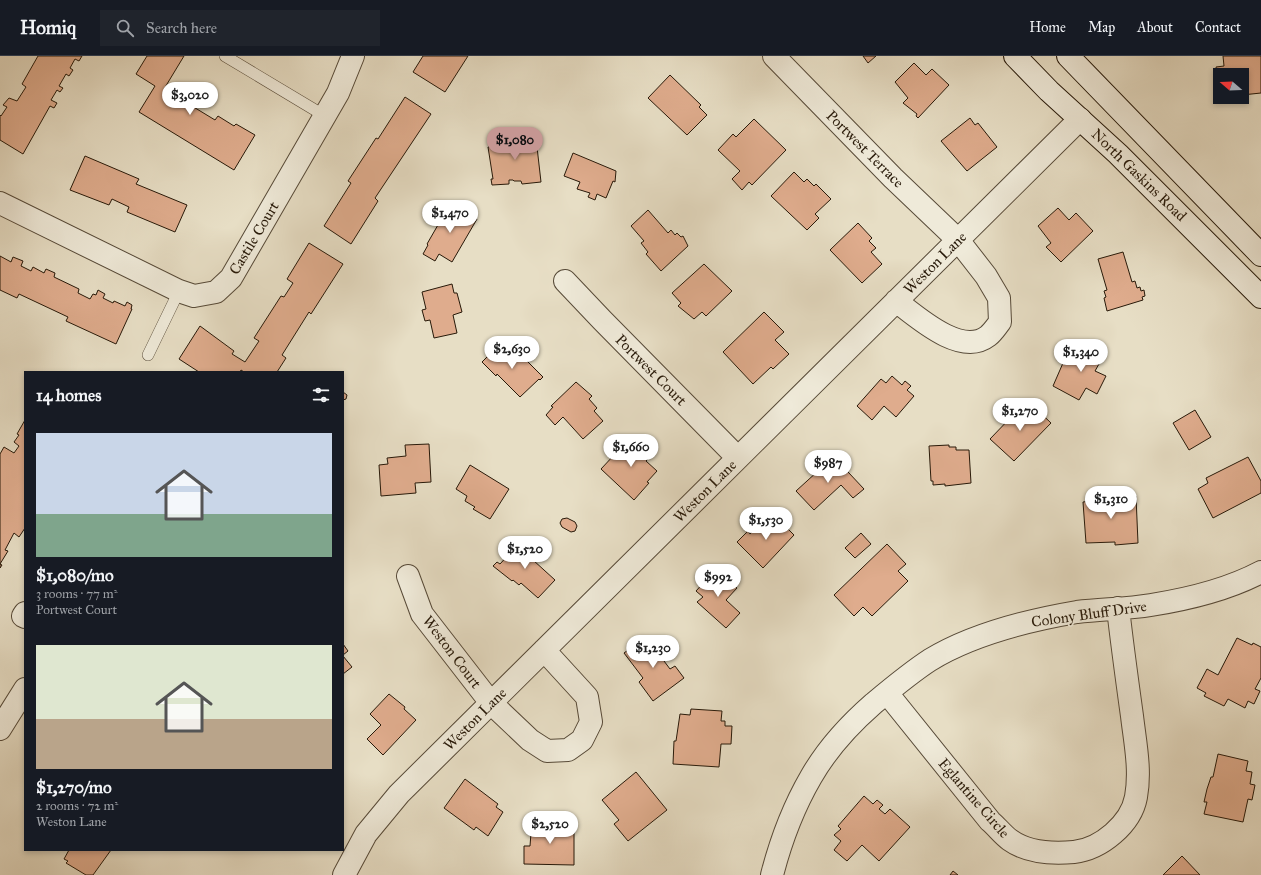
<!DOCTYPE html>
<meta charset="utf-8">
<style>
body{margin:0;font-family:"IM FELL Great Primer",serif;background:#20242c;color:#f1f3f6;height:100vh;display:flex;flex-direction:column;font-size:15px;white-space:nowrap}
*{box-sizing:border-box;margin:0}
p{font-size:13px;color:#9ea1a6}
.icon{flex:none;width:22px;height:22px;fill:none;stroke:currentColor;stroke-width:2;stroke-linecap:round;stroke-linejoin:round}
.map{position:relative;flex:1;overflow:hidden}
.details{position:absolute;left:24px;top:315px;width:320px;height:480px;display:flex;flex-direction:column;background:#171b24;border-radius:0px;box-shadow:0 2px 6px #0003}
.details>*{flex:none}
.needle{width:26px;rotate:289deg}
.tools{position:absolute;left:1213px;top:12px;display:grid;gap:8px}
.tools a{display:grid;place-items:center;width:36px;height:36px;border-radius:0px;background:#171b24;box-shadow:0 2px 6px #0003;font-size:20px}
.price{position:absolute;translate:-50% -34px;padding:0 9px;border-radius:14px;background:#fff;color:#222;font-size:13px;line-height:26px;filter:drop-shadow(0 1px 2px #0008)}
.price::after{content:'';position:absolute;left:50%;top:24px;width:12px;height:9px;margin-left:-6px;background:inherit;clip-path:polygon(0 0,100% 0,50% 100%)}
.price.current{background:#c59692;color:#111}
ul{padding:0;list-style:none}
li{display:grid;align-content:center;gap:8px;height:212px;padding:0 12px}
li span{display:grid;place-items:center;height:124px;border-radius:0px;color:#555}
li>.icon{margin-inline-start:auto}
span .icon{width:72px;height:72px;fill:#fffc;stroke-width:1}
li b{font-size:17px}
h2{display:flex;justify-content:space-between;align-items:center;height:48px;padding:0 12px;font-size:17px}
header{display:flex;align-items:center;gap:24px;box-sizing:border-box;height:56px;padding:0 20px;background:#171b24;border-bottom:1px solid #363941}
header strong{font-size:19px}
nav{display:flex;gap:22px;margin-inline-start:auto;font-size:14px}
.search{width:280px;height:36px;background:#20242c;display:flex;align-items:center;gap:10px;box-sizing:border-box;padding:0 14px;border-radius:0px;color:#9ea1a6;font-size:15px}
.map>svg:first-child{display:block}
</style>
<header>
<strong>Homiq</strong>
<div class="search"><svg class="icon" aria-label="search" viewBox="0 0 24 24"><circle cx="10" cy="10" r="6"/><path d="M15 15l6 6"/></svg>Search here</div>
<nav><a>Home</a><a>Map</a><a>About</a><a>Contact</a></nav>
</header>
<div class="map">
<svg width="1261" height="819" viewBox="0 0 1261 819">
<rect width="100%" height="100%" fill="#e7dec5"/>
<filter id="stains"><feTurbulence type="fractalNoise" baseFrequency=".005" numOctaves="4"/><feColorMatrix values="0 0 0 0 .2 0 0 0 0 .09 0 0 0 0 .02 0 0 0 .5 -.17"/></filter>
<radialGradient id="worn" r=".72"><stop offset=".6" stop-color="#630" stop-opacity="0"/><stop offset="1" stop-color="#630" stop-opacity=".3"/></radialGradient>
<path fill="#dfac8d" stroke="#271909" d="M38 0H82L79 5 75 3 70 12 73 14 69 20 66 18 59 30 63 32 60 36 57 34 51 44 57 47 54 52 50 50 23 98 0 84V59L1 60 7 51 3 49 9 42 17 45 26 31 22 28Z
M147 0H184L164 33 215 64 218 60 234 70 236 68 255 79 234 114 139 56 155 30 136 18Z
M423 0H468L445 36 413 16Z
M863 0H876L868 7Z
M1223 0H1261V37L1242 39V19H1220V27H1218L1216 11 1224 10Z
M914 7 926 19 932 13 949 29 918 62 916 60 917 58 903 47 908 42 895 26Z
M670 19 701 49 699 51 707 59 687 79 648 42Z
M405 41 431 58 375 142 378 145 351 188 324 170 351 127 348 125 376 82 378 83Z
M970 62 975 69 978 67 997 91 967 115 941 85Z
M754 63 786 94 752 129 749 126 742 134 732 123 740 115 718 94 733 78 736 81Z
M530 76 532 91H537L541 126 522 128 521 125H514L513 124H509V128L492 129 491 123H493L488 91 513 87 512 78Z
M573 97 616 115 615 126 613 125 606 142 597 138 595 144 588 141 590 137 577 133 580 126 564 120Z
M85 100 139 123 136 128 187 149 175 176 127 156 129 151 112 143 109 149 70 134Z
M794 116 804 126 807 123 814 130 816 128 831 143 815 158 819 162 807 174 771 140Z
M450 148 477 163 452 206 439 198 435 205 423 198 428 189 427 188Z
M1058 152 1069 164 1076 157 1093 175 1061 206 1046 191 1051 187 1038 170Z
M648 154 668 177 671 174 675 179 677 177 681 181 683 180 688 190 661 215 646 198 648 196 641 187 644 185 631 170Z
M858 167 872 182 869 185 876 192 871 196 882 208 862 227 830 194Z
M309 187 343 208 311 258 309 256 282 299 286 302 277 316H244L241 314 240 316H199L179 303 200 270 234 295 232 298 245 306 259 285 254 282 281 240 284 241 293 227 287 223Z
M1123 196 1132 226 1135 225 1137 232 1140 231 1141 235 1144 234 1145 240 1142 241 1143 244 1107 255 1104 242 1106 241 1104 235 1107 234 1098 203Z
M0 200 11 206 13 201 23 205 21 210 31 215 33 211 44 217 46 213 55 217 54 221 79 233 78 237 90 243 93 238 96 239 98 234 105 238 103 242 113 247 114 245 125 250 127 246 132 249 131 253H132L116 288 66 265 68 261 19 238 17 242 0 234Z
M704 208 732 235 706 260 702 256 694 263 678 250 681 247 672 237Z
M452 228 454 237H457L462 256 453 259 457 277 434 282 430 264 425 265 422 254 426 253 422 236Z
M764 256 784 276 775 284 789 298 773 313 771 311 753 328 723 296Z
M501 287 514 301 519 297 543 321 540 324 539 323 520 341 497 318 496 320 482 306Z
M1081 287 1104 299 1095 315 1106 320 1097 338 1086 332 1079 344 1053 330 1063 307 1065 309 1069 302 1073 304Z
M892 320 902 329 905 325 911 330 907 334 914 340 896 361 884 350 872 364 857 350 881 323 886 327Z
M576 326 592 340 589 343 597 352 594 355 603 365 583 383 563 361 555 369 546 359 553 351 551 350Z
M343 336 347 339 346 343 343 344Z
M1030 347 1051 367 1014 405 990 383 1014 358 1016 361Z
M1195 354 1211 381 1189 394 1173 367Z
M25 364V472L19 481 14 477 5 494 8 495 0 508 2 509 0 512V398L4 391 14 397 19 390 14 386 19 379 17 378Z
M628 384 634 390 640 384 654 397 646 405 657 415 647 426 649 427 634 444 601 413Z
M429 388 431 426 415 427 416 437 381 440 379 409 388 408 387 402 406 400 405 389Z
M949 389V391H956V394H969L971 427 945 430V428L933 429V425H931L929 390Z
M833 400 864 433 853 442 841 429 814 454 796 435 818 415 816 413 822 407 824 409Z
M1248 401 1261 425V437L1213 462 1198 433 1208 427 1206 422Z
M470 409 509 433 490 463 473 453 475 451 465 445 467 440 456 433Z
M1111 439V443L1136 440 1138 487 1115 489V486L1086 487 1083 446 1099 444V440Z
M776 461 794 479 763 512 737 486 748 475 750 478 762 466 766 470Z
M567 462 575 466 577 470 575 475 571 476 562 471 560 467 562 463Z
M861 477 871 488 855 502 845 492Z
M522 484 524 487 527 484 532 489 530 491 533 494 530 497 535 501 533 504 555 524 538 542 521 527 519 529 513 524 512 525 493 510 497 506 500 508Z
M887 488 906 508 898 515 908 525 872 560 863 551 854 560 834 539Z
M716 513 737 532 726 544 740 557 726 572 697 546 703 541 696 535Z
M646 581 670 613 675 610 684 622 653 645 639 626 643 622 624 597Z
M1237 582 1252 589 1253 587 1261 591V622L1255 633 1260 635 1254 648 1248 645 1245 652 1228 643 1224 650 1204 640 1206 637 1197 632 1207 613 1218 619Z
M343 588 348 595 343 599Z
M343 600 352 611 343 618Z
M389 638 405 651 404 653 416 664 383 699 367 683 381 669 370 658Z
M691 653 722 655 721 665H725V670H732L731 688H721L719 711 673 708 674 685H676L680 658 690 659Z
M1218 698 1248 705 1246 715 1252 716 1250 728 1255 729 1252 744 1248 743 1243 766 1204 758 1207 746H1204L1207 733 1211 721H1213Z
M636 716 667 754 628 785 614 768 619 764 602 744Z
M465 723 498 748 496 751 503 756 488 780 476 771 474 774 444 752Z
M864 740 873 748 877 744 883 749 879 753 885 758 890 753 910 771 879 805 862 789 847 805 834 794 841 785 834 779 841 773 838 770Z
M532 764H552V768H563V773H574V809L524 808V790H530Z
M69 794H111L93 819H86L66 807 68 805 64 803Z
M1182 800 1200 819H1163Z
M953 815 958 819H950Z"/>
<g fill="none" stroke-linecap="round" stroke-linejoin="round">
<g stroke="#574a38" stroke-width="12">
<path id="service" d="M225 0 325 60
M148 299 179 235"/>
</g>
<g stroke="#574a38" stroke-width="24">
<path id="minor" d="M774 0 893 122 958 184 986 220 999 242 1000 266C996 271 993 276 988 280 961 301 917 261 896 245
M0 147 179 235 194 240 216 236 231 222 338 37 353 0
M565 225 602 264 738 402
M408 520 422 558 491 647 530 684 547 695 568 694 582 684 591 666 587 641 544 594
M25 557 23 560 25 561
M887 637 990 765C997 771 1003 779 1010 784 1028 797 1052 798 1074 796 1101 793 1131 768 1136 741 1141 714 1135 686 1132 660 1127 624 1122 588 1118 552
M0 673 25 633
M344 819 366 778 399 738 1080 63
M772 819C781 784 793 752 811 721 827 693 849 669 873 648 891 633 910 617 930 604 971 579 1030 564 1077 556 1102 553 1127 553 1151 549 1189 543 1227 534 1261 516"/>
</g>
<g stroke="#271909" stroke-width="24">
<path id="secondary" d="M1015 0 1049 35 1118 98 1261 241
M1068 0 1261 199"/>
</g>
<use href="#service" stroke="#efead9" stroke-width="11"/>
<use href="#minor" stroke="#efead9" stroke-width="22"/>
<use href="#secondary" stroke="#efead9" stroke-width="22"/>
</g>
<g text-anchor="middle" stroke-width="3.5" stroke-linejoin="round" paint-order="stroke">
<g font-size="15" fill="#271909" stroke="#efead9">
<text transform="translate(865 93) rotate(45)" y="5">Portwest Terrace</text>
<text transform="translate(1139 119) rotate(44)" y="5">North Gaskins Road</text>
<text transform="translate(254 182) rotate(-59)" y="5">Castile Court</text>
<text transform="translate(935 207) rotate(-45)" y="5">Weston Lane</text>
<text transform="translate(651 314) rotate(45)" y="5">Portwest Court</text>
<text transform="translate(705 435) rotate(-45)" y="5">Weston Lane</text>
<text transform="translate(1089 558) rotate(-8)" y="5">Colony Bluff Drive</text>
<text transform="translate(452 596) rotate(53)" y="5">Weston Court</text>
<text transform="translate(475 663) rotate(-45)" y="5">Weston Lane</text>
<text transform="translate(974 742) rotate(49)" y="5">Eglantine Circle</text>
</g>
</g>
<rect width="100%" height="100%" filter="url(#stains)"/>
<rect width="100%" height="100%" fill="url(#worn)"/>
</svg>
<div class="tools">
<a><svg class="needle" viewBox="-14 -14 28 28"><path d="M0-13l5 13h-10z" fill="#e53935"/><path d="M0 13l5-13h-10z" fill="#9ea1a6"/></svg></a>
</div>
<b class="price" style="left:190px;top:60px">$3,020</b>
<b class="price current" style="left:515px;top:105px">$1,080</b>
<b class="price" style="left:450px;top:178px">$1,470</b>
<b class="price" style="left:512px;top:314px">$2,630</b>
<b class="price" style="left:1081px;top:317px">$1,340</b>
<b class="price" style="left:1020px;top:376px">$1,270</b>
<b class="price" style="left:631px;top:412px">$1,660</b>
<b class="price" style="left:828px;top:428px">$987</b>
<b class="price" style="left:1111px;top:464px">$1,310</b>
<b class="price" style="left:766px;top:485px">$1,530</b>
<b class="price" style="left:525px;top:514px">$1,520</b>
<b class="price" style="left:718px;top:542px">$992</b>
<b class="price" style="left:653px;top:613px">$1,230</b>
<b class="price" style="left:550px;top:789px">$2,520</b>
<section class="details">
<h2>14 homes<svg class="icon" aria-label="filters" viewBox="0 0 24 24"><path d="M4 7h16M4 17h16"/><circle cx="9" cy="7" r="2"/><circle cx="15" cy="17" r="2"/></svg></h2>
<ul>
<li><span style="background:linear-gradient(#c9d6e8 65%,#7fa58c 0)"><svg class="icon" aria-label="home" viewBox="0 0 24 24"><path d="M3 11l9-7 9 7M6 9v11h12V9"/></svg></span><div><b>$1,080/mo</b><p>3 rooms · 77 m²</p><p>Portwest Court</p></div></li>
<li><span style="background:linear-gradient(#dfe7d0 60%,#b9a48a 0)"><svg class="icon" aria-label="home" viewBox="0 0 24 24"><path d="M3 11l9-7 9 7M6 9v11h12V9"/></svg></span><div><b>$1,270/mo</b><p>2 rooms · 72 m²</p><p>Weston Lane</p></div></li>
</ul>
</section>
</div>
